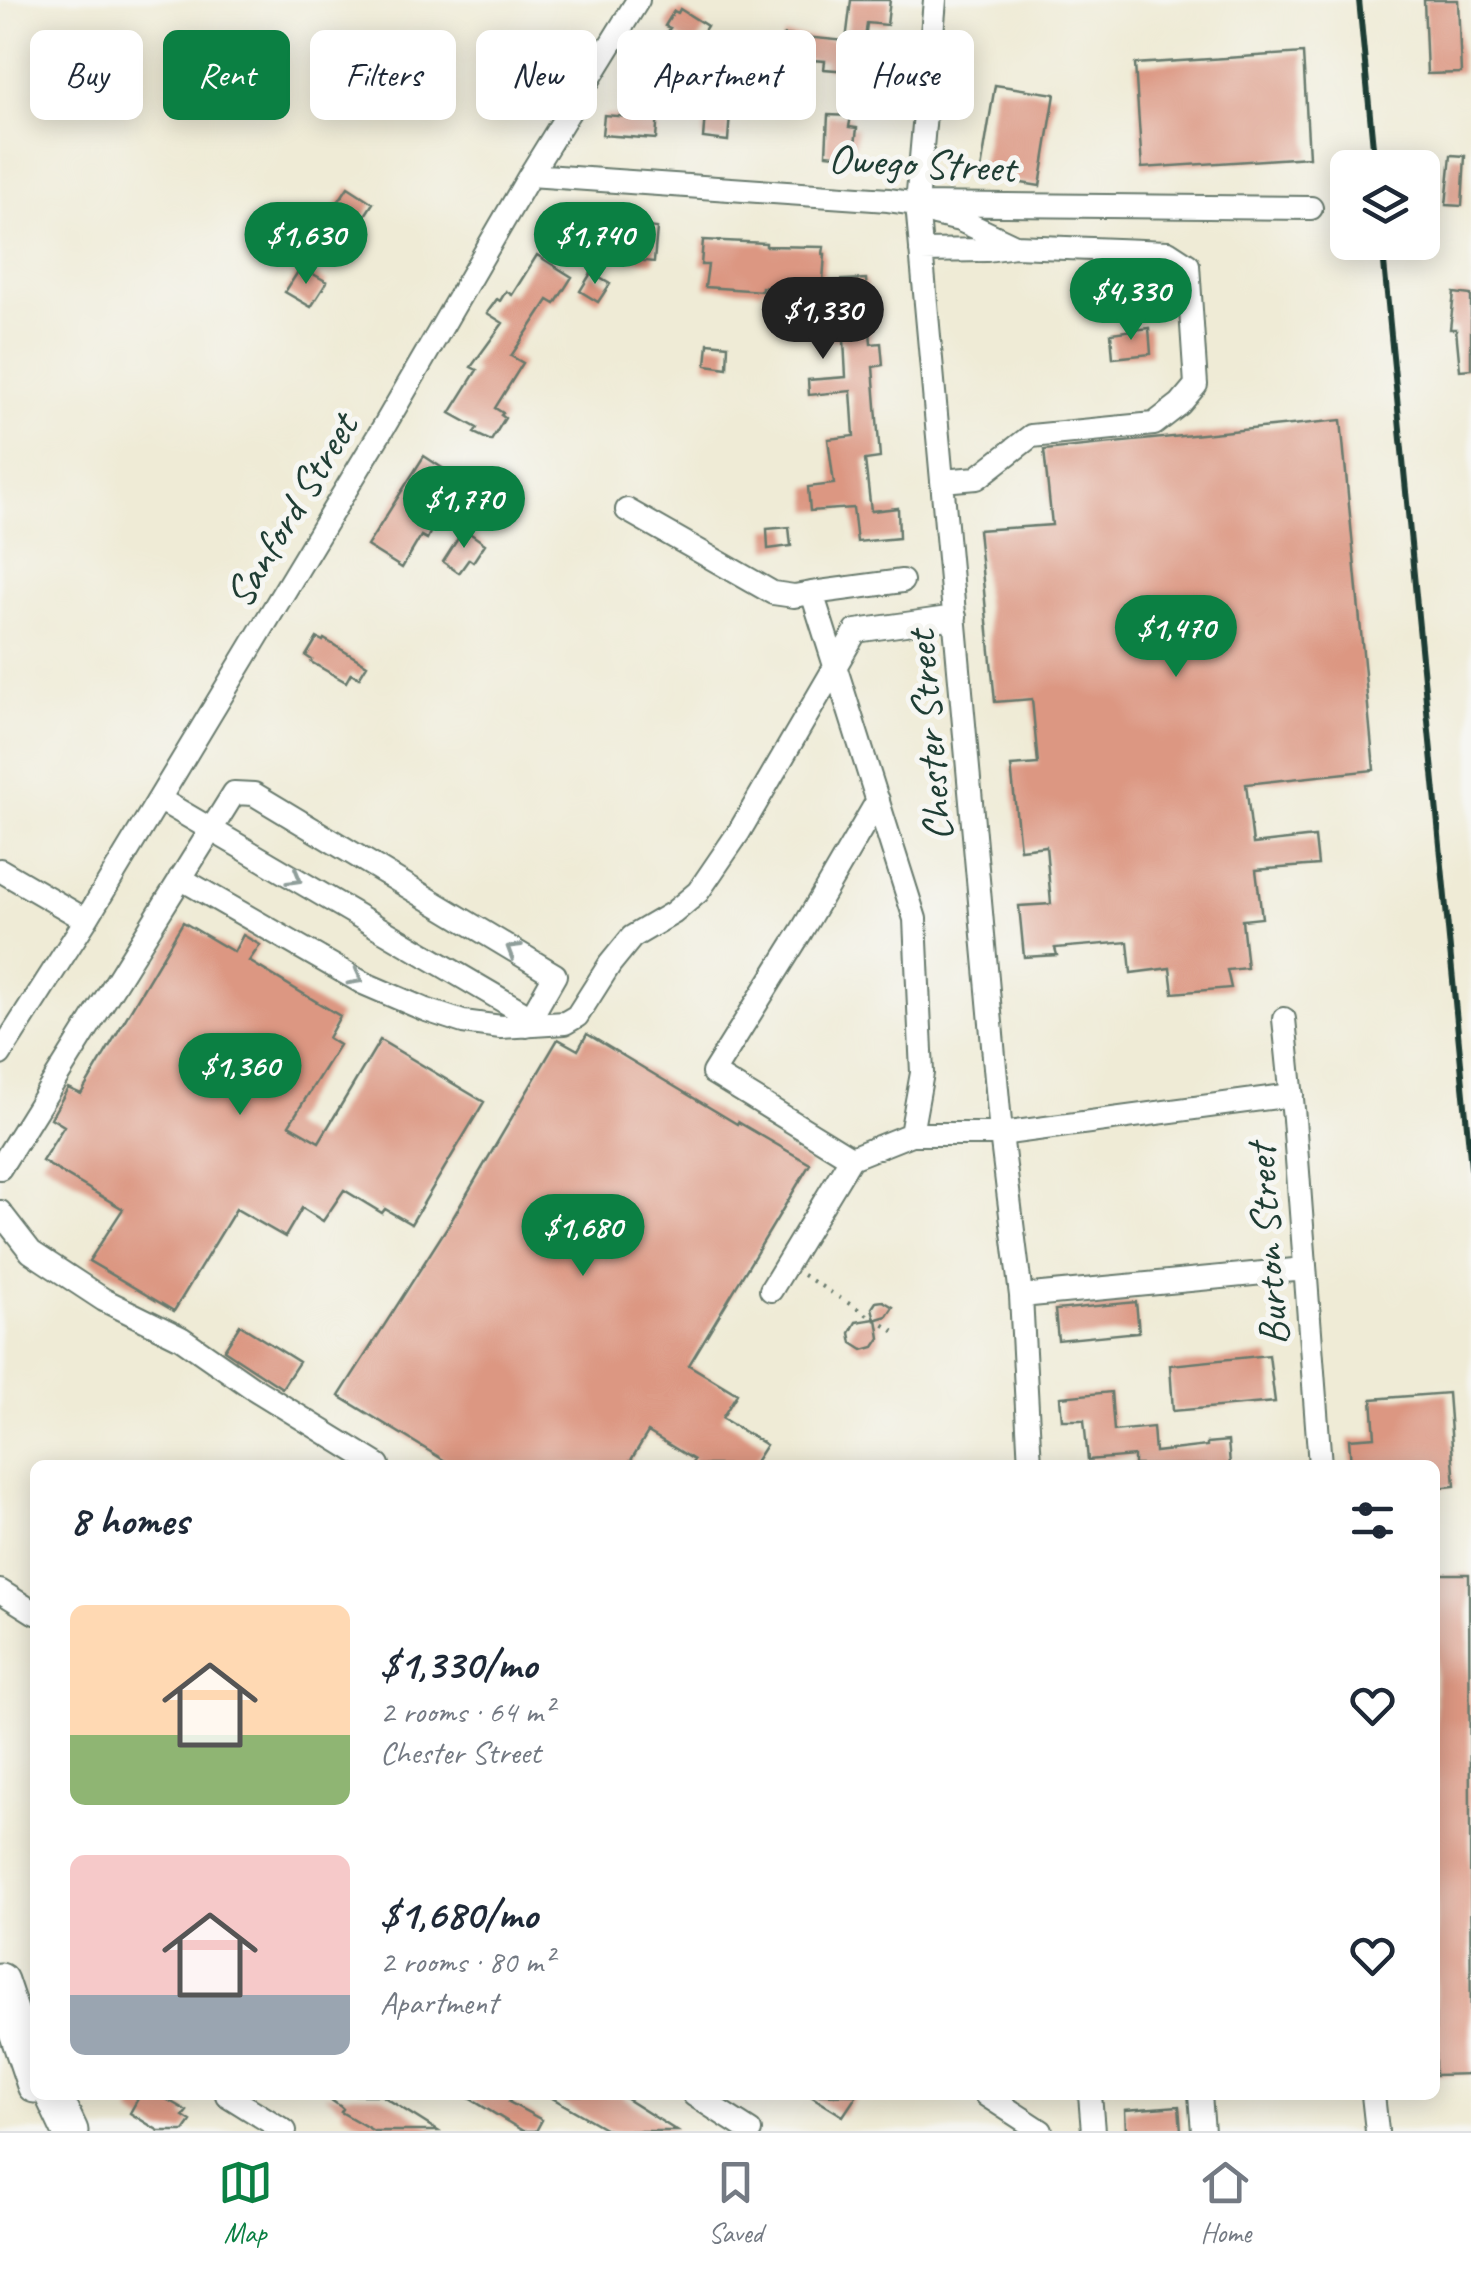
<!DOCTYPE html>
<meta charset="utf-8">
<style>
body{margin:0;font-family:Caveat,sans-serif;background:#f6f6f7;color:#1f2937;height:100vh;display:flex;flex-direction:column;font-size:38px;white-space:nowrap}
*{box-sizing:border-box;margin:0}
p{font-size:32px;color:#747a83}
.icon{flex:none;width:55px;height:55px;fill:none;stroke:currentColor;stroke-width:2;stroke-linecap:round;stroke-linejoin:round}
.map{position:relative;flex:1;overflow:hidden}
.panel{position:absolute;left:30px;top:1460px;width:1410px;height:640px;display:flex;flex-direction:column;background:#fff;border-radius:15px;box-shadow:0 5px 25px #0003}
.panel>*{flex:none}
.guide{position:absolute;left:30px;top:30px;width:1412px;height:90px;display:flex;gap:20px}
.tools{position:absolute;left:1330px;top:150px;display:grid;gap:20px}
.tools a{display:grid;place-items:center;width:110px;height:110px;border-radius:15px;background:#fff;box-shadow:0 5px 25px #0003;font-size:50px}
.price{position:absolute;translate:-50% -85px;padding:0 22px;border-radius:35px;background:#0b8043;color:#fff;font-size:32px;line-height:65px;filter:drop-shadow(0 2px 5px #0008)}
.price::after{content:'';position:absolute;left:50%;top:60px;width:30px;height:22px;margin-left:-15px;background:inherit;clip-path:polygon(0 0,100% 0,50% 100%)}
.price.current{background:#222;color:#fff}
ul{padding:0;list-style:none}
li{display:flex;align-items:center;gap:30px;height:250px;padding:0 40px}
li span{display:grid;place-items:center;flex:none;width:280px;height:200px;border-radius:15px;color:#555}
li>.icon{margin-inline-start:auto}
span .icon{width:120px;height:120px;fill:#fffc;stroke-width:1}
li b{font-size:42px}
h2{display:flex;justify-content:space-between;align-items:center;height:120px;padding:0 40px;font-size:42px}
.pill{padding:0 35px;border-radius:15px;background:#fff;box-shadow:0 5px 25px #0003;font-size:35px;line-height:90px}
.pill.current{background:#0b8043;color:#fff}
.menu{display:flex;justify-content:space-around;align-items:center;height:140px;border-top:2px solid #e0e1e3;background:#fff;font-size:28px;color:#747a83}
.menu a{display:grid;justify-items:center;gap:5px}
.menu .current{color:#0b8043}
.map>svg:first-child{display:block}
</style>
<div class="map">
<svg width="1471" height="2131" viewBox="0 0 1471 2131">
<rect width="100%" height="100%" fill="#f6f6f2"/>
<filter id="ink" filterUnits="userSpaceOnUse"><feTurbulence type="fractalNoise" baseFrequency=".01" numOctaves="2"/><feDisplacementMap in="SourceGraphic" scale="20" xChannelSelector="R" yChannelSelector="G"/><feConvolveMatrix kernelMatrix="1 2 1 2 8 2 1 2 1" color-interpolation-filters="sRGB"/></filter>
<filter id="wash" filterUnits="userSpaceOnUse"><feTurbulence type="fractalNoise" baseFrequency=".0048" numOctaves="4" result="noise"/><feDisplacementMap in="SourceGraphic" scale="40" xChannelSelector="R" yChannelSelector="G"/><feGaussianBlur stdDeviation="2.25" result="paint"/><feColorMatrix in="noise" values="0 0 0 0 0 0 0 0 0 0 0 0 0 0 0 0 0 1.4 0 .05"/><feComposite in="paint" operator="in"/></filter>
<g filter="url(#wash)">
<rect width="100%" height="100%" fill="#efebd6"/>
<g id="blocks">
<path fill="#dc9782" d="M851 0H890L887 25 867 23 861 72 824 69 825 61 782 58 784 35 846 41Z
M1424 0H1458L1461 73 1427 74Z
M680 9 707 26 694 47 668 30 670 28 665 26 674 11 678 13Z
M1303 53 1309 157 1142 168 1135 64Z
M995 85 1055 94 1040 186 980 176Z
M641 89 668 92 666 112H658L656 139 602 135 604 115 630 117 634 91Z
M706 102 726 104 725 111 730 112 728 141 703 138Z
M828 115 851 116 849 127 857 128 855 145H845V156L826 154Z
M1451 155 1465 156 1462 206 1446 205Z
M348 187 373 203 360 223 335 207Z
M627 225 657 228 654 262 623 259Z
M703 240 766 243V246L824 247 823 254H825L823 281 866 279 871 344 881 343 883 365 873 367 880 458 865 460 871 511 898 508 899 538 857 542 853 508 810 511 808 487 834 484 828 439 854 436 851 391 809 395 808 380 846 377 844 340 819 339 821 300 806 299 807 291 796 290 762 287V291L705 287 708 265H701Z
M537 255 572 277 555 304 548 300 511 356 523 363 495 408 503 413 501 415 505 418 491 441 474 433 477 428 450 413 477 370 471 367 503 323 487 313 497 299 500 301 506 291 512 295Z
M301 267 327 282 311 307 285 292Z
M591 273 610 284 598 302 580 291Z
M1454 293 1471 295V369L1460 370 1456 329H1450Z
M1149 328 1151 354 1113 358 1111 333Z
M708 343 728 345 727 368 706 365Z
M1341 420 1374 770 1246 784 1253 844 1315 837 1318 865 1256 870 1262 918 1242 920 1247 968 1227 970 1231 988 1173 993 1170 968 1131 973 1128 942 1055 948 1057 955 1024 957 1019 906 1051 904 1046 846 1020 849 1011 766 1038 764 1032 699 995 702 978 530 1052 525 1044 450Z
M424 456 456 477 427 539 421 536 402 568 367 546Z
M789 527 791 546 768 549 767 529Z
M464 529 485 544 473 562 469 559 459 573 443 562Z
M317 638 323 641 324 639 367 665 359 678 351 673 346 682 311 662 312 660 306 656Z
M183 922 234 952 243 935 260 945 249 961 340 1016 328 1038 339 1045 289 1125 319 1142 380 1040 484 1102 411 1224 385 1209 382 1213 344 1190 323 1221 302 1208 285 1237 236 1209 174 1311 89 1261 123 1209 42 1161 64 1126 51 1118 68 1088 81 1094Z
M587 1034 737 1124 738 1122 810 1164 689 1365 737 1394 722 1418 766 1445 753 1465H691L694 1460 648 1432 628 1465H452L339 1396 451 1221 558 1039 578 1050Z
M883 1301 893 1307 887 1316 877 1319 880 1338 874 1347 863 1350 852 1343 850 1333 856 1322 875 1319 872 1308 876 1302Z
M1136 1302 1139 1332 1058 1340 1055 1310Z
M240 1325 299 1362 282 1388 224 1350Z
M1269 1355 1275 1402 1173 1411 1170 1365Z
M1111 1392 1114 1431 1153 1427 1155 1452 1207 1446V1443L1228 1441 1230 1465H1134V1456L1088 1460 1084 1420H1062L1060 1397Z
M1448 1393 1455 1486 1435 1488V1465H1351L1349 1439 1375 1437 1372 1399Z
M1435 1574H1469L1471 2074 1435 2075Z
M140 2095H159L187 2111 183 2116 191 2121 184 2131H159L130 2113Z
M324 2095H381L438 2131H374L341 2112 343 2109 341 2107Z
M464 2095H514L509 2102 542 2120 536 2131H523Z
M547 2095H620L677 2131H610Z
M809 2095H857L843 2116Z
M1179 2106 1181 2131H1126L1125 2110Z"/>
</g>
</g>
<g filter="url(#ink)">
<use href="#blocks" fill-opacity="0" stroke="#687a6d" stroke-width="2.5"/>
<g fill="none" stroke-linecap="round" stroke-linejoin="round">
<g stroke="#687a6d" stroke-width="26">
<path id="minor" d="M935 0 917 204 1001 1134 1021 1296 1030 1465
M530 175 888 200 917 204 1311 208
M935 214 960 220 1015 246
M921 251 987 250 1015 246 1168 252 1188 265 1196 385 1180 404 1154 424 1031 436 977 478 942 481
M627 510 773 593 794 596 812 593
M902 581 812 593 915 919 922 1073 911 1134
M159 799 531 1017
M878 800 801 932 713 1073 851 1158 911 1134H1001L1292 1095
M0 870 86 920
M180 878 363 983 426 1010 463 1022 501 1027 565 1023 577 1016 610 964 632 937 673 913 698 892 739 832 856 631 955 617
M1284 1019 1294 1119 1320 1465
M0 1054 86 920 386 423 530 175 638 0
M0 1168 234 793 254 794 555 975 526 1026
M0 1212 31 1252 104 1300 181 1338 253 1388 378 1465
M771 1290 851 1158
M1021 1296 1305 1269
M0 1591 35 1613
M227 2095 285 2131
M694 2095 750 2131
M986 2095 1041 2131
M1090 2095 1093 2131
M1200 2095 1203 2131
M1373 2095 1377 2131"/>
</g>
<g stroke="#687a6d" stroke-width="39">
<path id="highway" d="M0 1981 35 2085
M53 2095 70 2131"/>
</g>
<path stroke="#687a6d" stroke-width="4" stroke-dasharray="2.5 8" stroke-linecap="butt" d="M803 1275 900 1335"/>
<use href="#minor" stroke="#fff" stroke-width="22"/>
<use href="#highway" stroke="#fff" stroke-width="35"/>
<path stroke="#1f3d34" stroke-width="6" d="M1359 0 1375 168
M1382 242 1471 1168"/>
</g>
<defs><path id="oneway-chevron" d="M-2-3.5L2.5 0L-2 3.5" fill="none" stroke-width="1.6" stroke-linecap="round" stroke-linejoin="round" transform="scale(2.5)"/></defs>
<g stroke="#8f9e9a">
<use href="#oneway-chevron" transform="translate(295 878) rotate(30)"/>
<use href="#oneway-chevron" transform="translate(513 950) rotate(-149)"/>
<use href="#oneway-chevron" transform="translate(356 978) rotate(28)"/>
</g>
</g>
<g text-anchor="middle" stroke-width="10" stroke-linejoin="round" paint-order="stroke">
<g font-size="42" fill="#1f3d34" stroke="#f6f6f2">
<text transform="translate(922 162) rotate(3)" y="15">Owego Street</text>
<text transform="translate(290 510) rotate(-59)" y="15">Sanford Street</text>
<text transform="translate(928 736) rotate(-95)" y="15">Chester Street</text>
<text transform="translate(1266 1245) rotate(-94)" y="15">Burton Street</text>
</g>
</g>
</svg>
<div class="tools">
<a><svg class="icon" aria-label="layers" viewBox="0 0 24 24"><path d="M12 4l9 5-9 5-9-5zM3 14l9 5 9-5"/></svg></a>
</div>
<b class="price" style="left:306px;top:287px">$1,630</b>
<b class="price" style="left:595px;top:287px">$1,740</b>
<b class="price" style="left:1131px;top:343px">$4,330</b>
<b class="price current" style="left:823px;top:362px">$1,330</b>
<b class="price" style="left:464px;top:551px">$1,770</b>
<b class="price" style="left:1176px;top:680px">$1,470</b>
<b class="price" style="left:240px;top:1118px">$1,360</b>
<b class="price" style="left:583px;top:1279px">$1,680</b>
<div class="guide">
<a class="pill">Buy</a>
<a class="pill current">Rent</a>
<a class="pill">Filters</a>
<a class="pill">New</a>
<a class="pill">Apartment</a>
<a class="pill">House</a>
</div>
<section class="panel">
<h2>8 homes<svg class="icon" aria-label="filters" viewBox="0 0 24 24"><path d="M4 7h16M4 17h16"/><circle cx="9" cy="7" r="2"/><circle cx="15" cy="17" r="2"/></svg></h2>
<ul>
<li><span style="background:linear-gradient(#ffd9b3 65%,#8fb573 0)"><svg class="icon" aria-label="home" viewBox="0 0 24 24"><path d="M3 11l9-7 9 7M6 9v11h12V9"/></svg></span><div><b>$1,330/mo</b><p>2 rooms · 64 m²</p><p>Chester Street</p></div><svg class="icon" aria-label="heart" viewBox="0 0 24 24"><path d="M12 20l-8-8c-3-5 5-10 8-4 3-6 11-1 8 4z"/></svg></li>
<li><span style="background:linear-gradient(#f6c9c9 70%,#9aa5b1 0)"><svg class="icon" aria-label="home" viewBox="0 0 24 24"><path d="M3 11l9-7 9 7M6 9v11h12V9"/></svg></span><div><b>$1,680/mo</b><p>2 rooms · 80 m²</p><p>Apartment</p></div><svg class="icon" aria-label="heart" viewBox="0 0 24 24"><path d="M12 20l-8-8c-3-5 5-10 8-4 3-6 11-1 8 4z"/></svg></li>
</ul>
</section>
</div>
<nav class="menu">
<a class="current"><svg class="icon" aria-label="map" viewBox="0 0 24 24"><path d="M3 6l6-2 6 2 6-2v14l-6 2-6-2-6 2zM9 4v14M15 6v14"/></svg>Map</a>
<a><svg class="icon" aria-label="saved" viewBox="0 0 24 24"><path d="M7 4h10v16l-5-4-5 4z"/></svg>Saved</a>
<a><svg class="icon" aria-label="home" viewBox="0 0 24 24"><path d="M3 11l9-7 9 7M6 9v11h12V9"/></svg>Home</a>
</nav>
